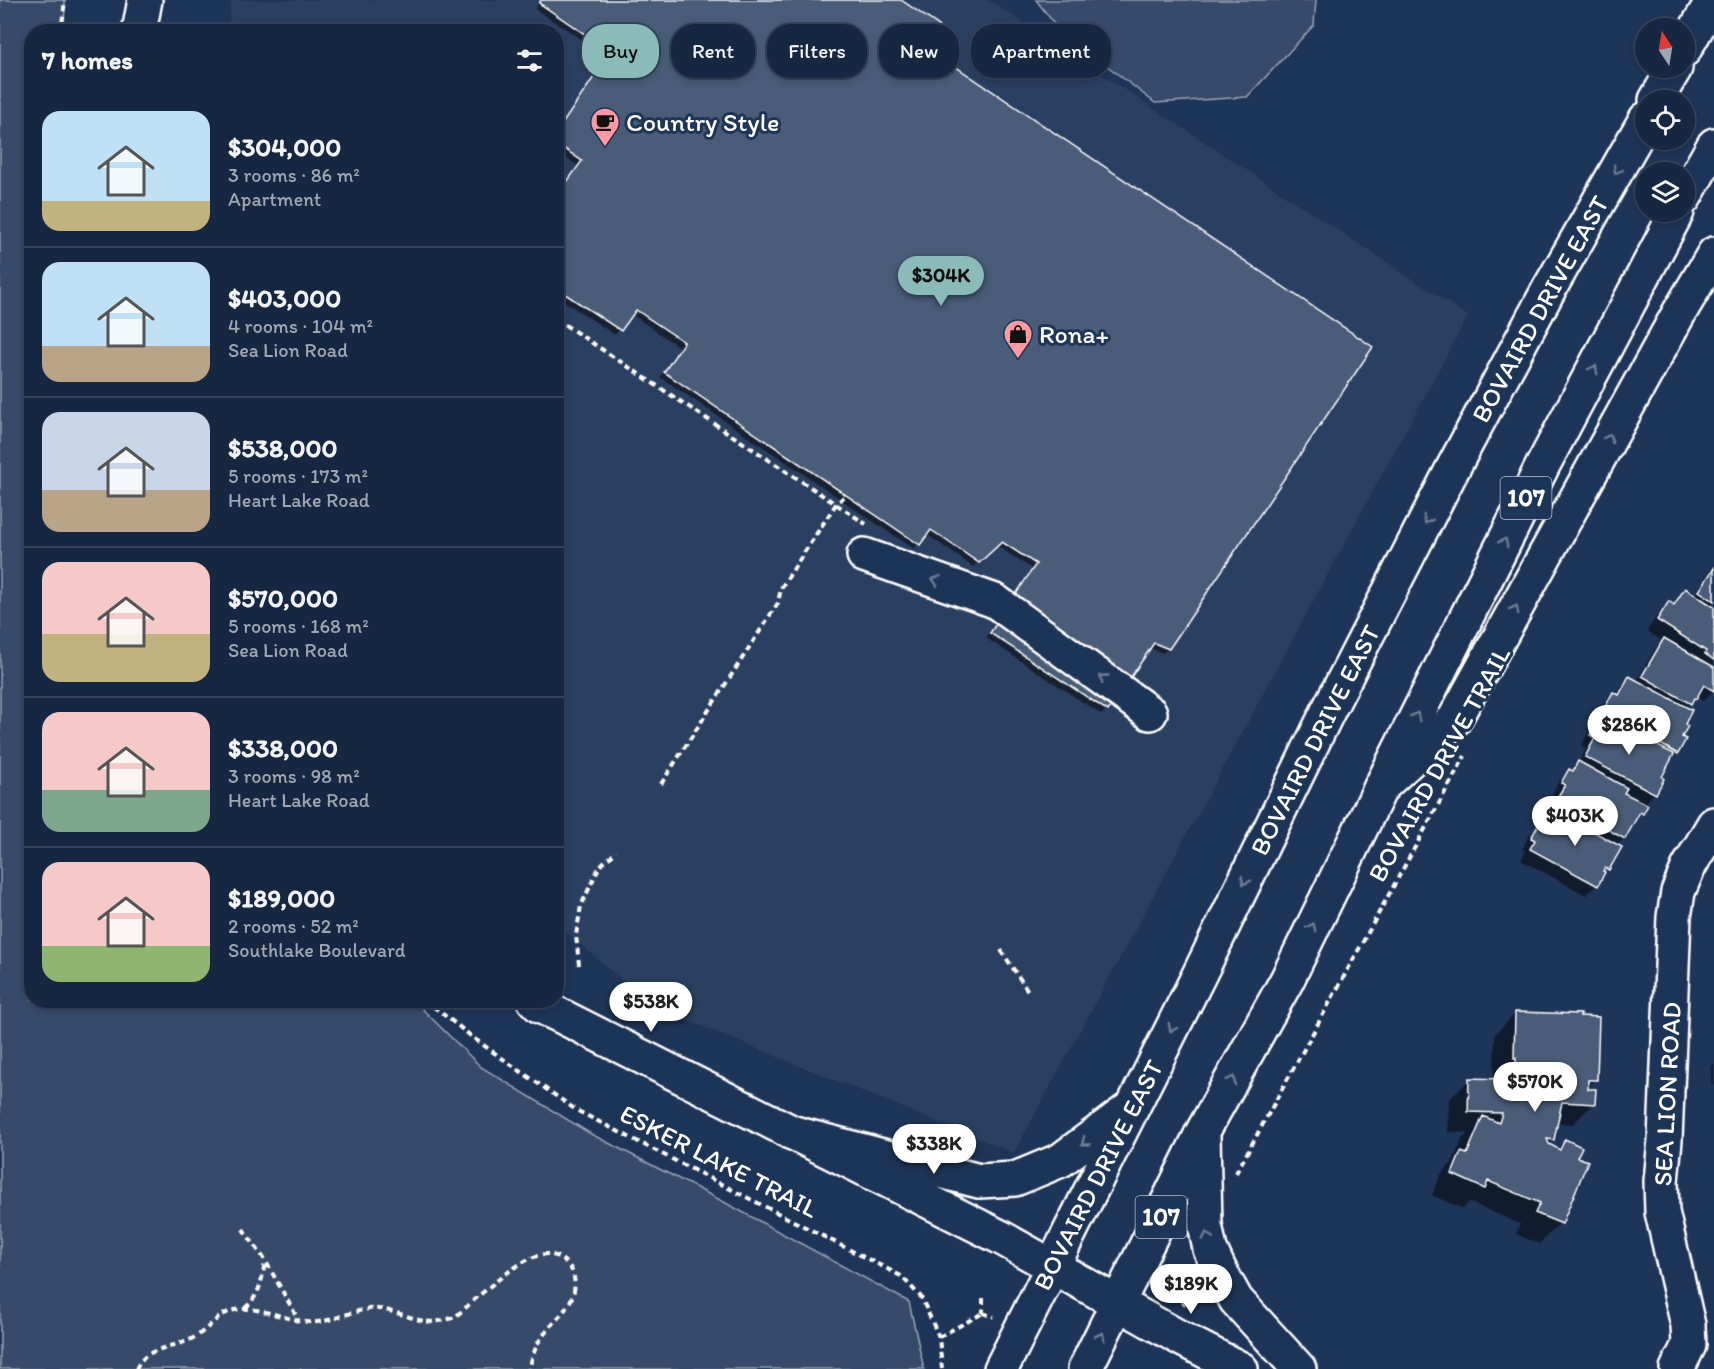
<!DOCTYPE html>
<meta charset="utf-8">
<style>
body{margin:0;font-family:Itim,sans-serif;background:#23344c;color:#f1f3f6;height:100vh;display:flex;flex-direction:column;font-size:22px;white-space:nowrap}
*{box-sizing:border-box;margin:0}
p{font-size:20px;color:#9ea6b1}
.icon{flex:none;width:33px;height:33px;fill:none;stroke:currentColor;stroke-width:2;stroke-linecap:round;stroke-linejoin:round}
.map{position:relative;flex:1;overflow:hidden}
.sheet{position:absolute;left:24px;top:24px;width:540px;height:984px;display:flex;flex-direction:column;background:#162841;border-radius:24px;box-shadow:0 3px 9px #0003,0 0 0 2px #35445a}
.sheet>*{flex:none}
.guide{position:absolute;left:582px;top:24px;width:570px;height:54px;display:flex;gap:12px}
.needle{width:39px;rotate:348deg}
.buttons{position:absolute;left:1635px;top:18px;display:grid;gap:12px}
.buttons a{display:grid;place-items:center;width:60px;height:60px;border-radius:50%;background:#162841;box-shadow:0 3px 9px #0003,0 0 0 2px #35445a;font-size:30px}
.price{position:absolute;translate:-50% -51px;padding:0 14px;border-radius:21px;background:#fff;color:#222;font-size:20px;line-height:39px;filter:drop-shadow(0 2px 3px #0008)}
.price::after{content:'';position:absolute;left:50%;top:36px;width:18px;height:14px;margin-left:-9px;background:inherit;clip-path:polygon(0 0,100% 0,50% 100%)}
.price.selected{background:#8bbbb9;color:#111}
ul{padding:0;list-style:none}
li{display:flex;align-items:center;gap:18px;height:150px;padding:0 18px}
li+li{border-top:2px solid #35445a}
li span{display:grid;place-items:center;flex:none;width:168px;height:120px;border-radius:18px;color:#555}
li>.icon{margin-inline-start:auto}
span .icon{width:72px;height:72px;fill:#fffc;stroke-width:1}
li b{font-size:26px}
h2{display:flex;justify-content:space-between;align-items:center;height:72px;padding:0 18px;font-size:26px}
.chip{padding:0 21px;border-radius:24px;background:#162841;box-shadow:0 3px 9px #0003,0 0 0 2px #35445a;font-size:21px;line-height:54px}
.chip.selected{background:#8bbbb9;color:#111}
.map>svg:first-child{display:block}
</style>
<div class="map">
<svg width="1714" height="1369" viewBox="0 0 1714 1369">
<rect width="100%" height="100%" fill="#1d3557"/>
<filter id="ink" filterUnits="userSpaceOnUse"><feTurbulence type="fractalNoise" baseFrequency=".0167" numOctaves="2"/><feDisplacementMap in="SourceGraphic" scale="12" xChannelSelector="R" yChannelSelector="G"/><feConvolveMatrix kernelMatrix="1 2 1 2 8 2 1 2 1" color-interpolation-filters="sRGB"/></filter>
<g filter="url(#ink)">
<path fill="#2a4161" d="M231 0H989L1468 316 1014 1153 652 1006 557 924 556 32H228Z"/>
<path fill="#364b69" stroke="#9aa5b4" stroke-width="1.5" d="M0 0H65L64 31 32 32V1000L414 1001 481 1067 591 1134 722 1201 909 1302 924 1369H0Z
M1036 0H1316L1314 25 1247 97 1155 103 1056 26Z"/>
<path fill="#0007" d="M541 0H898L923 46 1168 648 1163 653 1149 648 1102 715 986 638 1032 569 997 546 973 567 926 534 914 549 660 377 680 348 631 314 615 335 556 296V197L578 166 556 151V133L608 57 535 9Z
M1714 565V690L1703 701 1696 697 1685 708 1677 753 1669 761 1655 793 1643 805 1642 813 1634 821 1624 838 1617 846 1608 869 1601 876 1597 885 1586 895 1521 860 1526 851 1522 849 1529 835 1549 814 1546 812 1555 796 1552 794 1559 781 1579 762 1586 749 1581 746 1590 730 1597 723 1594 722 1603 704 1614 694 1616 695 1619 689 1629 678 1636 682 1654 650 1663 641 1647 631 1658 614 1669 603 1672 605 1685 590 1694 596Z
M1516 1013 1595 1080 1585 1090 1594 1103 1573 1124 1556 1123 1553 1140 1547 1145 1556 1150 1565 1141 1575 1157 1560 1223 1539 1244 1516 1234 1520 1224 1469 1202 1463 1209 1432 1195 1441 1174 1452 1163 1463 1138 1468 1133 1448 1132 1449 1100 1470 1079 1494 1080 1495 1034Z
M1714 1064V1084H1711L1712 1066Z"/>
<path fill="#4a5d79" stroke="#fff" stroke-width="1.5" d="M541 0H901L939 26 925 46 1373 347 1169 649 1154 643 1108 711 990 633 1036 564 1002 542 979 563 931 530 920 545 664 372 684 342 636 310 621 331 556 288V197L582 161 556 143V133L611 52 539 3Z
M1714 568V601L1699 591Z
M1685 588 1714 607V660L1705 654 1706 651 1657 620 1669 601 1674 605Z
M1664 638 1714 667V691L1704 685 1696 699 1694 698 1691 704 1642 676Z
M1629 676 1692 710 1685 724 1688 726 1682 737 1686 739 1678 754 1653 740 1654 738 1603 711 1613 692 1619 695Z
M1600 718 1651 745 1652 743 1674 754 1662 777 1664 779 1656 794 1585 757 1595 738 1590 735Z
M1578 761 1627 788 1624 793 1648 805 1643 814 1640 812 1625 839 1555 801 1565 785 1561 783 1569 769 1573 771Z
M1552 809 1622 847 1609 870 1605 868 1603 871 1605 872 1598 886 1530 849 1535 840 1531 838 1540 822 1543 824Z
M1515 1012 1581 1014 1580 1016 1599 1017 1597 1080H1588V1089H1596L1595 1104 1562 1102 1554 1140 1547 1139 1549 1144 1560 1150 1565 1139 1582 1147 1577 1157 1588 1161 1562 1224 1535 1213 1540 1203 1488 1181 1485 1189 1452 1174 1461 1152 1467 1154 1483 1116 1499 1123 1502 1113 1468 1112 1469 1078 1503 1079V1093L1515 1094 1516 1058H1514Z"/>
<g fill="none" stroke-linecap="round" stroke-linejoin="round">
<g stroke="#fff" stroke-width="38">
<path id="minor" d="M139 32 145 0
M864 555 995 601 1150 713
M534 1000 540 1006 561 1016 1000 1237 1182 1339 1241 1369
M1677 1369 1689 1345 1688 1325 1662 1212 1661 1181 1665 1140 1674 917 1678 892 1688 868 1714 824"/>
</g>
<g stroke="#fff" stroke-width="38">
<path id="major" d="M1684 50 1713 0
M1656 100 1675 68
M1684 198 1714 145
M790 1132 979 1181 1015 1179 1061 1160 1128 1110
M1203 1135 1205 1225 1210 1249 1219 1269 1236 1300 1299 1369
M1001 1369 1199 975 1328 711 1453 468 1548 291 1646 119
M1085 1369 1203 1131 1287 980 1381 787 1543 465 1677 212"/>
</g>
<g stroke="#fff" stroke-width="38">
<path id="highway" d="M1381 787 1454 720 1679 313 1714 254"/>
</g>
<path stroke="#fff" stroke-width="4" stroke-dasharray="6 4.5" stroke-linecap="butt" d="M61 32 65 0
M556 292 558 289
M556 319 866 524
M661 784 778 603 781 588 836 504 846 495
M1001 950 1028 991
M579 965 576 935 581 906 599 867 607 859 617 852
M425 1000 476 1040 576 1110 901 1276 921 1297 939 1337 942 1369
M1236 1173 1465 756
M243 1229 265 1260 298 1319
M983 1298V1313
M1183 1305 1191 1284
M245 1308C260 1295 262 1280 265 1262
M983 1313 994 1317
M939 1337 983 1313
M136 1369C148 1343 177 1350 198 1335 215 1323 220 1310 244 1309 267 1308 293 1324 317 1322 338 1320 358 1307 379 1309 384 1309 389 1311 393 1312 420 1319 426 1327 455 1317 475 1300 522 1253 548 1254 556 1255 563 1259 568 1265 575 1272 576 1285 573 1295 566 1314 548 1326 538 1343 534 1351 531 1361 529 1369"/>
<use href="#minor" stroke="#1d3557" stroke-width="33"/>
<use href="#major" stroke="#1d3557" stroke-width="33"/>
<use href="#highway" stroke="#1d3557" stroke-width="33"/>
</g>
<defs><path id="oneway-chevron" d="M-2-3.5L2.5 0L-2 3.5" fill="none" stroke-width="1.6" stroke-linecap="round" stroke-linejoin="round" transform="scale(1.5)"/></defs>
<g stroke="#6c7c92">
<use href="#oneway-chevron" transform="translate(1617 170) rotate(120)"/>
<use href="#oneway-chevron" transform="translate(1594 369) rotate(-62)"/>
<use href="#oneway-chevron" transform="translate(1609 438) rotate(-61)"/>
<use href="#oneway-chevron" transform="translate(1427 520) rotate(117)"/>
<use href="#oneway-chevron" transform="translate(1504 542) rotate(-63)"/>
<use href="#oneway-chevron" transform="translate(936 580) rotate(-161)"/>
<use href="#oneway-chevron" transform="translate(1515 609) rotate(-61)"/>
<use href="#oneway-chevron" transform="translate(1103 678) rotate(-144)"/>
<use href="#oneway-chevron" transform="translate(1416 716) rotate(-63)"/>
<use href="#oneway-chevron" transform="translate(1245 881) rotate(116)"/>
<use href="#oneway-chevron" transform="translate(1312 927) rotate(-64)"/>
<use href="#oneway-chevron" transform="translate(1172 1028) rotate(117)"/>
<use href="#oneway-chevron" transform="translate(1232 1080) rotate(-61)"/>
<use href="#oneway-chevron" transform="translate(1085 1142) rotate(144)"/>
<use href="#oneway-chevron" transform="translate(1207 1236) rotate(-103)"/>
<use href="#oneway-chevron" transform="translate(1101 1336) rotate(-63)"/>
</g>
</g>
<defs>
<g id="cafe-pin" transform="scale(1.5)"><path d="M0 17L-7.5 6A9.5 9.5 0 1 1 7.5 6Z" fill="#ff9aa2" stroke="#1d3557"/><path d="M-5.5-4.5H6V0H3Q3 3.5 0 3.5H-2.5Q-5.5 3.5-5.5 0ZM3-3.2v2h1.7v-2ZM-6 4.5H4V6H-6Z" fill="#111"/></g>
<g id="shop-pin" transform="scale(1.5)"><path d="M0 17L-7.5 6A9.5 9.5 0 1 1 7.5 6Z" fill="#ff9aa2" stroke="#1d3557"/><path d="M-5-2.5h2.3a2.7 3.5 0 0 1 5.4 0H5L5.5 6h-11ZM-1.5-2.5h3a1.5 2.3 0 0 0-3 0Z" fill="#111"/></g>
</defs>
<g fill-rule="evenodd">
<use href="#cafe-pin" x="605" y="122"/>
<use href="#shop-pin" x="1018" y="334"/>
</g>
<g text-anchor="middle" stroke-width="6" stroke-linejoin="round" paint-order="stroke">
<g fill="#1d3557" stroke="#bbc2cd" stroke-width="1.5">
<rect x="1500.5" y="477" width="51" height="42" rx="4.5"/>
<rect x="1135.5" y="1196" width="51" height="42" rx="4.5"/>
</g>
<g font-size="24" font-weight="bold" fill="#fff">
<text x="1526" y="506">107</text>
<text x="1161" y="1225">107</text>
</g>
<g font-size="26" fill="#fff" stroke="#1d3557" text-anchor="start">
<text x="626" y="131">Country Style</text>
<text x="1039" y="343">Rona+</text>
</g>
<g font-size="26" fill="#fff" stroke="#1d3557">
<text transform="translate(1540 309) rotate(-61)" y="9">BOVAIRD DRIVE EAST</text>
<text transform="translate(1315 740) rotate(-63)" y="9">BOVAIRD DRIVE EAST</text>
<text transform="translate(1439 764) rotate(-61)" y="9">BOVAIRD DRIVE TRAIL</text>
<text transform="translate(1667 1094) rotate(-87)" y="9">SEA LION ROAD</text>
<text transform="translate(719 1161) rotate(27)" y="9">ESKER LAKE TRAIL</text>
<text transform="translate(1098 1175) rotate(-63)" y="9">BOVAIRD DRIVE EAST</text>
</g>
</g>
</svg>
<div class="buttons">
<a><svg class="needle" viewBox="-14 -14 28 28"><path d="M0-13l5 13h-10z" fill="#e53935"/><path d="M0 13l5-13h-10z" fill="#9ea6b1"/></svg></a>
<a><svg class="icon" aria-label="locate" viewBox="0 0 24 24"><circle cx="12" cy="12" r="6"/><path d="M12 2v4M12 18v4M2 12h4M18 12h4"/></svg></a>
<a><svg class="icon" aria-label="layers" viewBox="0 0 24 24"><path d="M12 4l9 5-9 5-9-5zM3 14l9 5 9-5"/></svg></a>
</div>
<b class="price selected" style="left:941px;top:307px">$304K</b>
<b class="price" style="left:1629px;top:756px">$286K</b>
<b class="price" style="left:1575px;top:847px">$403K</b>
<b class="price" style="left:651px;top:1033px">$538K</b>
<b class="price" style="left:1535px;top:1113px">$570K</b>
<b class="price" style="left:934px;top:1175px">$338K</b>
<b class="price" style="left:1191px;top:1315px">$189K</b>
<div class="guide">
<a class="chip selected">Buy</a>
<a class="chip">Rent</a>
<a class="chip">Filters</a>
<a class="chip">New</a>
<a class="chip">Apartment</a>
</div>
<section class="sheet">
<h2>7 homes<svg class="icon" aria-label="filters" viewBox="0 0 24 24"><path d="M4 7h16M4 17h16"/><circle cx="9" cy="7" r="2"/><circle cx="15" cy="17" r="2"/></svg></h2>
<ul>
<li><span style="background:linear-gradient(#bfe0f5 75%,#c2b280 0)"><svg class="icon" aria-label="home" viewBox="0 0 24 24"><path d="M3 11l9-7 9 7M6 9v11h12V9"/></svg></span><div><b>$304,000</b><p>3 rooms · 86 m²</p><p>Apartment</p></div></li>
<li><span style="background:linear-gradient(#bfe0f5 70%,#b9a48a 0)"><svg class="icon" aria-label="home" viewBox="0 0 24 24"><path d="M3 11l9-7 9 7M6 9v11h12V9"/></svg></span><div><b>$403,000</b><p>4 rooms · 104 m²</p><p>Sea Lion Road</p></div></li>
<li><span style="background:linear-gradient(#c9d6e8 65%,#b9a48a 0)"><svg class="icon" aria-label="home" viewBox="0 0 24 24"><path d="M3 11l9-7 9 7M6 9v11h12V9"/></svg></span><div><b>$538,000</b><p>5 rooms · 173 m²</p><p>Heart Lake Road</p></div></li>
<li><span style="background:linear-gradient(#f6c9c9 60%,#c2b280 0)"><svg class="icon" aria-label="home" viewBox="0 0 24 24"><path d="M3 11l9-7 9 7M6 9v11h12V9"/></svg></span><div><b>$570,000</b><p>5 rooms · 168 m²</p><p>Sea Lion Road</p></div></li>
<li><span style="background:linear-gradient(#f6c9c9 65%,#7fa58c 0)"><svg class="icon" aria-label="home" viewBox="0 0 24 24"><path d="M3 11l9-7 9 7M6 9v11h12V9"/></svg></span><div><b>$338,000</b><p>3 rooms · 98 m²</p><p>Heart Lake Road</p></div></li>
<li><span style="background:linear-gradient(#f6c9c9 70%,#8fb573 0)"><svg class="icon" aria-label="home" viewBox="0 0 24 24"><path d="M3 11l9-7 9 7M6 9v11h12V9"/></svg></span><div><b>$189,000</b><p>2 rooms · 52 m²</p><p>Southlake Boulevard</p></div></li>
</ul>
</section>
</div>
